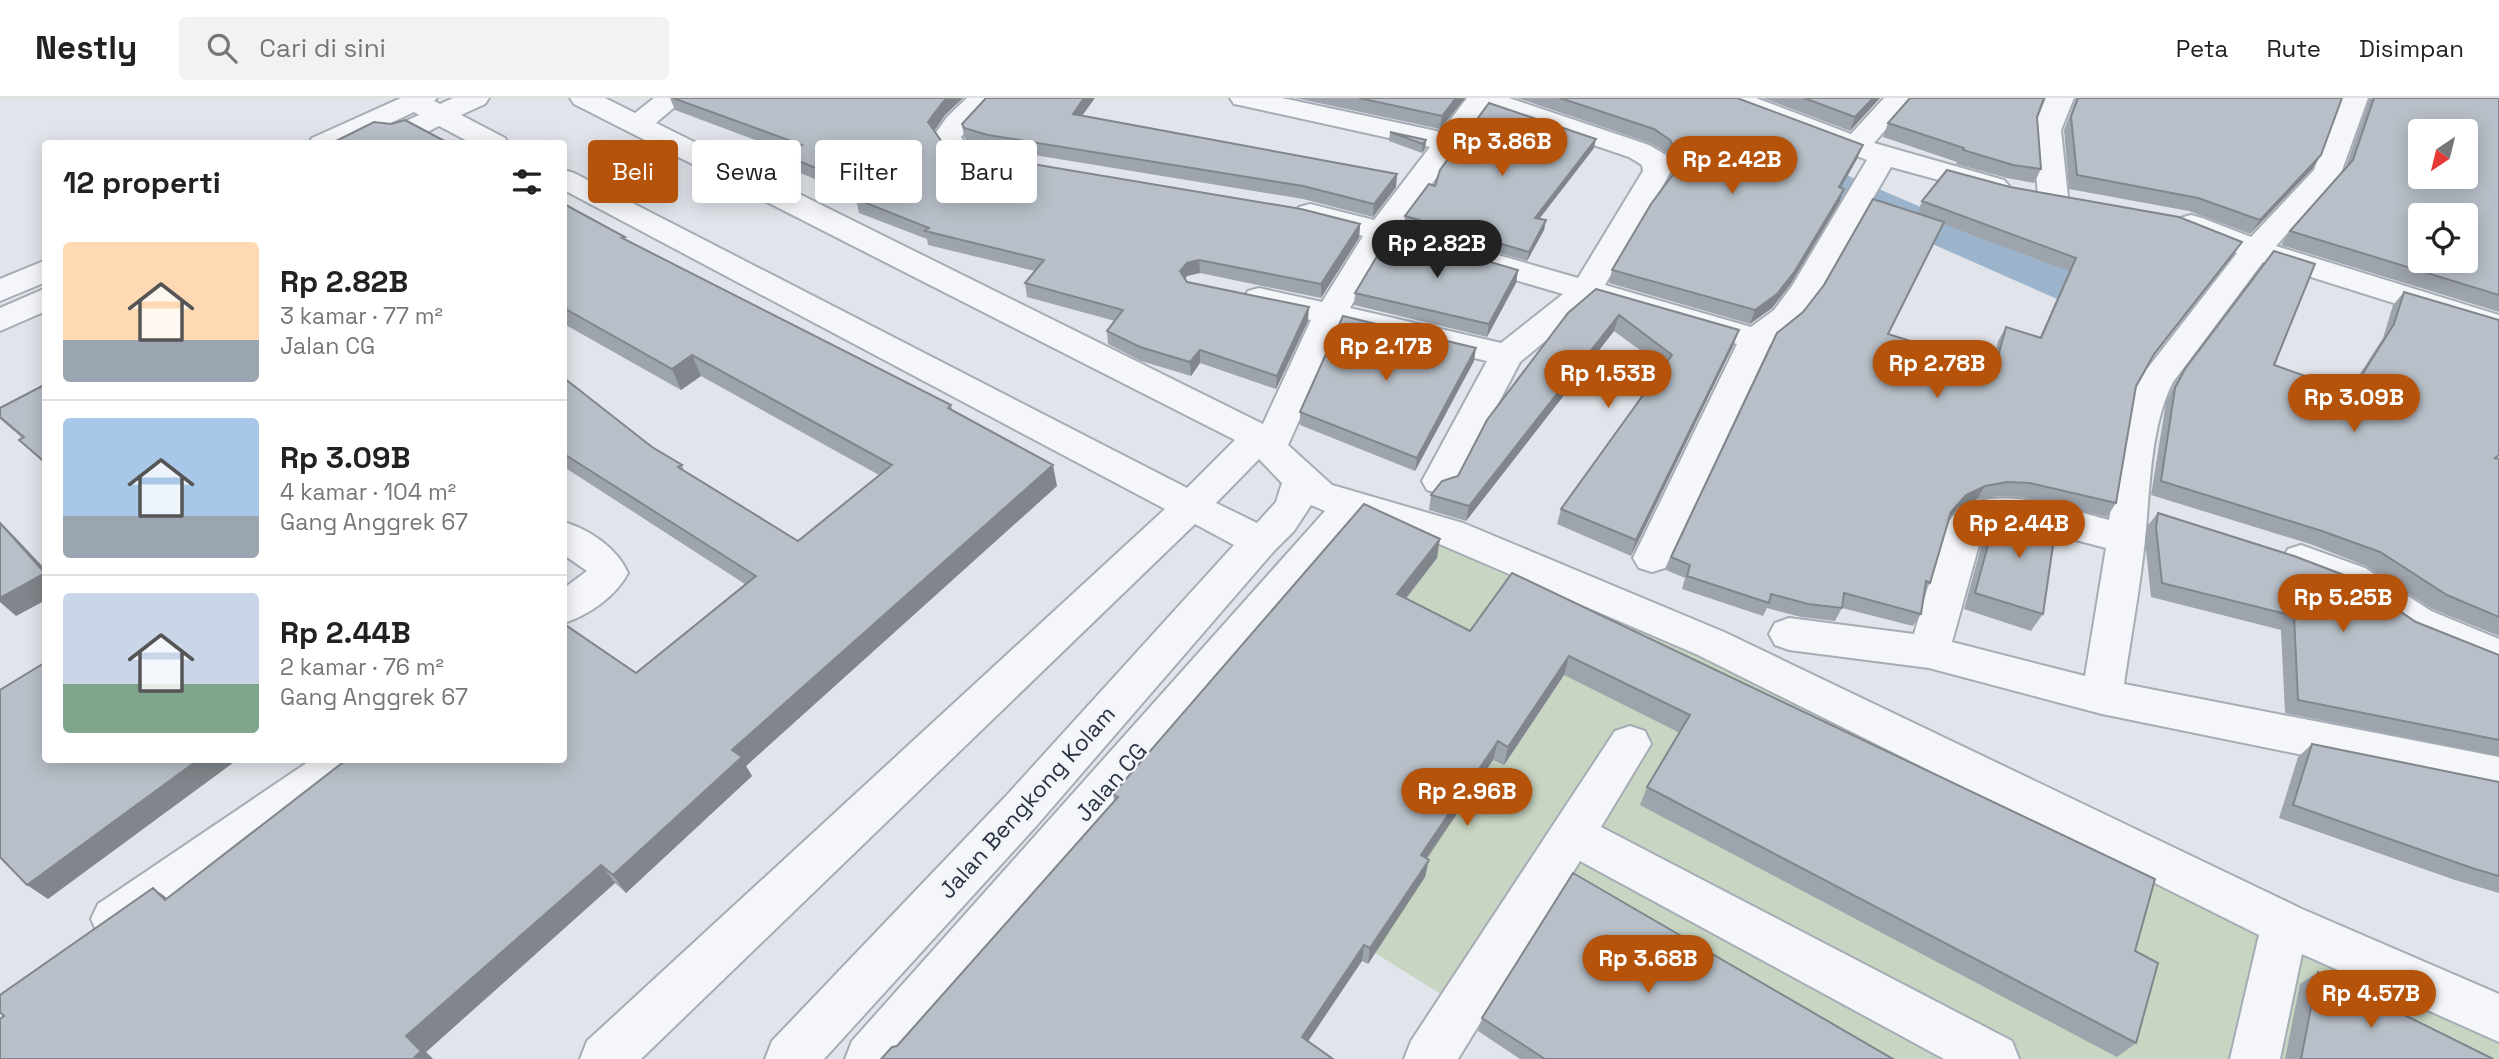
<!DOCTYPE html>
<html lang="id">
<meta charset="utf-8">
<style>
body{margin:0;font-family:"Space Grotesk",sans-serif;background:#f2f2f2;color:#222;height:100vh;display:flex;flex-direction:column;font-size:26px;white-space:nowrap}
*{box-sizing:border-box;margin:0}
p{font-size:23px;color:#767676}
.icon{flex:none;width:38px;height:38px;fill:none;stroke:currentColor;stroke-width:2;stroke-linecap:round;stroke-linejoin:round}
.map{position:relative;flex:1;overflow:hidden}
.side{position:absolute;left:42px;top:42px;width:525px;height:623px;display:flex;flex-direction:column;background:#fff;border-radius:7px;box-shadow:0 4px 18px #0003}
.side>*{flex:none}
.top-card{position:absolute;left:588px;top:42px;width:665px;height:63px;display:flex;gap:14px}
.needle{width:46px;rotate:215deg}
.tools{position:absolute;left:2408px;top:21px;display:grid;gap:14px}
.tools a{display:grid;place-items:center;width:70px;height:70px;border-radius:7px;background:#fff;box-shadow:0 4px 18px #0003;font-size:35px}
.price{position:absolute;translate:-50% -60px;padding:0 16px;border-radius:24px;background:#b45309;color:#fff;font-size:23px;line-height:46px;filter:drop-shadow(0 2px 4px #0008)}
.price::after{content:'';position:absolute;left:50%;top:42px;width:21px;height:16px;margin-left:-10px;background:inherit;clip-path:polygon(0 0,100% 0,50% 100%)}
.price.selected{background:#222;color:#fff}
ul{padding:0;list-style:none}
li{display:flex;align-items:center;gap:21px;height:175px;padding:0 21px}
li+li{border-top:2px solid #e0e0e0}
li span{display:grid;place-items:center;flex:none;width:196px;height:140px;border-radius:7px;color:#555}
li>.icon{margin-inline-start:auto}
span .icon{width:84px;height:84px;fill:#fffc;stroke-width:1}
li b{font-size:30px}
h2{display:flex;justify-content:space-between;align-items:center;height:84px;padding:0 21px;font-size:30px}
.tag{padding:0 24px;border-radius:7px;background:#fff;box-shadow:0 4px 18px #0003;font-size:24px;line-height:63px}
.tag.selected{background:#b45309;color:#fff}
header{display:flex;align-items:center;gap:42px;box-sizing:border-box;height:98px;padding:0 35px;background:#fff;border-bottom:2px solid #e0e0e0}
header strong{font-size:33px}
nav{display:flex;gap:38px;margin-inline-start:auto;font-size:24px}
.search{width:490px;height:63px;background:#f2f2f2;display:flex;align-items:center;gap:18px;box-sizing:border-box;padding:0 24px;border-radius:7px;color:#767676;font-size:26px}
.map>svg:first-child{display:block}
</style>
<header>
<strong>Nestly</strong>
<div class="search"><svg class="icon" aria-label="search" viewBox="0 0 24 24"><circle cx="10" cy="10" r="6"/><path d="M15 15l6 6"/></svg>Cari di sini</div>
<nav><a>Peta</a><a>Rute</a><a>Disimpan</a></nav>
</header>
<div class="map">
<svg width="2499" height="961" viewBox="0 0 2499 961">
<rect width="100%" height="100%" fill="#e1e5eb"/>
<path fill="#c8d5c2" d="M1355 394 2499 928V961H1545L1099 683Z"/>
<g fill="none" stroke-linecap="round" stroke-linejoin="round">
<path fill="#9bb4cc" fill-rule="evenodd" d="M1772 48 1786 51 2148 207 2155 217 2148 227 2132 232 2116 227 1758 69 1752 60 1758 51Z"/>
<g stroke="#a6acb5" stroke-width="4">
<path id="minor" d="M401 0H437L434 3 440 6 453 0H489L485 6 461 17 505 40 509 46H473L439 28C423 36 407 48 388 43L384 37 388 31 419 17 414 14 346 46H308L312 40Z
M570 0H605L635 15 654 0H685L656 25 1263 326 1311 222 1248 207 1243 200 1248 193 1259 190 1322 204 1363 138 1299 121 1295 115 1299 109 1310 106 1374 122 1430 49 1244 8 1234 6 1230 0H1282L1441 34 1467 0H1509L1649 47 1666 57 1671 73 1605 187 1751 229 1774 212 1792 188 1867 62 1721 6 1717 0H1756L1851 36 1884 0H1913L1874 45 2004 82 2009 88 2004 94 1994 97 1891 69 1816 199 1796 226 1770 247 1665 470 1652 474 1639 470 1633 460 1737 246 1592 204 1520 264 1453 392 1440 396 1427 392 1422 383 1487 263 1341 229 1288 347 1332 387 1463 425 1724 534 2302 811 2499 896V944L2302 856 2280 961H2230L2259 837 1696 556 1437 445 1360 422 903 961H845L852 943 1325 413 1311 407 1294 433 1273 454 1038 726 824 961H765L772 943 1006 698 1234 447 1195 426 641 961H580L587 943 1165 411 564 92V72L574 75 1187 390 1235 342 574 6ZM1487 11 1629 59 1642 67 1643 73 1578 180 1400 129ZM1389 145 1563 196 1501 245 1350 210ZM1259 361 1282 385 1276 404 1257 425 1216 405Z
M967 0H997L961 39 965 45 1012 58 1016 64 1012 70C991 75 965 63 944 57L933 39 947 19Z
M2046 0H2074L2061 32 2068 99 2063 105 2053 108 2043 105 2038 99 2033 32Z
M2340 0H2368L2341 75 2276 148 2499 217V238L2263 164 2173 284C2150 328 2150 392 2145 442 2140 490 2131 538 2124 586L2499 659V697L2102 616 1929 570 1789 552 1775 547 1769 536 1775 525 1789 520 1914 536 1946 428C1975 376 2064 411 2109 422L2129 303 2147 271 2237 155 2180 132 2176 126 2180 120 2191 117 2202 120 2251 139 2314 72ZM1994 428 2026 429 2106 450 2085 578 1952 544 1982 436Z
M46 162V184L0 203V181Z
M46 190V213L0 233V210Z
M564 424C590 432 617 450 628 475 616 498 589 517 564 525V490L587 473 564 457Z
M2301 447 2365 470 2431 513 2499 541V574L2403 535 2337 490 2288 471 2282 461 2288 451Z
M1630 628 1645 633 1651 646 1601 729 2012 943 2019 961H1944L1580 763 1458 961H1404L1411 943 1615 633Z
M311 662H365L359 675 130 836 114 843 98 836 91 821 98 806Z"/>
</g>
<use href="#minor" fill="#f5f6f9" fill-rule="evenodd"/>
</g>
<path fill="#9ea4ac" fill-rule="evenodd" d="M670 0H963L945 17 934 33 942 44 972 56 1360 126 1359 140 1321 200 1200 175 1187 178 1185 181 1187 184 1308 223 1276 291 1200 265 1191 278 1141 263 1108 246 1107 233 1115 223 1027 199 1025 185 1035 173 928 147 927 141 859 115 856 101 858 99 791 71 787 58 790 55 675 12Z
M1295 0H1465L1440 31Z
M1517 0H1737L1857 61 1841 90 1839 105 1790 187 1772 210 1750 226 1609 185 1612 172 1677 71 1673 70 1667 55 1650 45Z
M1763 0H1880L1850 33Z
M2076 0H2342L2321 57 2312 71 2250 136 2189 113 2069 91 2064 32 2076 1Z
M2370 0H2499V214L2281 147 2290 133 2345 71Z
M1082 17 1397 76 1396 89 1373 119 1303 101 991 50 967 43 964 39 962 26Z
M2037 19 2041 71 2034 85 2007 80 1956 66 1957 64 1883 39 1888 25Z
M1390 34 1426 42 1425 51 1422 55 1389 43Z
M1594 50 1539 121 1546 122 1544 132 1527 163 1404 128 1405 118 1435 88Z
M1922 103 2233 157 2150 263 2136 288 2116 405 2107 419 2022 399 1999 398 1977 401 1958 410 1949 420 1930 485 1924 495 1921 516 1913 528 1842 510 1835 523 1801 519 1767 510 1763 518 1682 491 1685 480 1666 472 1671 459 1803 214 1917 116ZM1943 126 2069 173 2040 239 2006 229 1998 243 1993 265 1987 263 1985 266 1888 236Z
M564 106 625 139 626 142 951 307 952 312 1057 388 746 668 752 678 626 795 615 785 426 954 433 961H0L153 790 167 800 636 575 745 486 564 369V280L652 349 682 367 684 373 798 443 879 377 701 278 681 292 564 226Z
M1518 172 1516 185 1487 239 1354 207 1355 195Z
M1596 191 1739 232 1733 248 1631 458 1557 426 1561 411 1663 269 1614 233 1466 423 1429 412 1431 397 1458 378Z
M2404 194 2499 361V538L2432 511 2366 468 2310 446 2151 397 2166 304 2175 285 2185 271 2274 267 2349 293 2383 240 2393 207Z
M1474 263 1415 373 1300 327V314Z
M46 286V367L19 342 22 340 0 321V310Z
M2158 415 2416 524 2499 557V658L2285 615 2281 532 2151 499 2145 442 2147 428Z
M1995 421 2043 516 2031 533 1964 511 1984 438Z
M1437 460 1406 501 1470 533 1512 475 2135 853 2136 945 2117 959 1640 707 1647 689 1680 635 1564 577 1504 667 1493 662 1427 761 1425 779 1368 866 1362 863 897 948 1114 703 1113 696Z
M2312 646 2499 684V795L2455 782 2279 720 2298 659Z
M2318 874 2493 961H2285L2300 886Z
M1482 920 1893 961H1520L1478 933Z"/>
<path fill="#81868c" d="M947 0H963L945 17 931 38 928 24 943 4Z
M1084 0H1095L1074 29 1073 16Z
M1456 0H1465L1440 31 1442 18Z
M1873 0H1880L1850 33 1855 19Z
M1596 41 1594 50 1533 129 1535 120Z
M1426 42 1425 51 1422 55 1423 46Z
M1863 47 1857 61 1833 103 1839 89Z
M2321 57 2312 71 2250 136 2260 122Z
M1397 76 1396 89 1373 119 1374 106Z
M1844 91 1839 105 1790 187 1772 210 1750 226 1755 212Z
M1546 122 1544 132 1527 163 1529 154Z
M1360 126 1359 140 1321 200V186Z
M2242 144 2233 157 2145 269 2154 256Z
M1199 162 1200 175 1187 178 1181 186 1180 173 1187 165Z
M1518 172 1516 185 1487 239 1489 226Z
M1309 209 1308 223 1276 291 1277 278Z
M1619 217 1614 233 1466 423 1469 408Z
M1739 232 1733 248 1631 458 1636 442Z
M1476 250 1474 263 1415 373 1417 360Z
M1200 252V265L1191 278 1190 264Z
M692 257 701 278 681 292 672 271Z
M1053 367 1057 388 746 668 752 678 626 795 613 777 732 652Z
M1985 388 1977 401 1958 410 1943 427 1951 414 1966 397Z
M0 424 14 438 46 472V502L16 518 0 504Z
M1440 441 1437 460 1394 515 1397 496Z
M1569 558 1564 577 1504 667 1508 649Z
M1498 643 1493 662 1417 774 1421 757Z
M198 662H237L48 801 27 787Z
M1429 762 1425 779 1368 866 1370 850Z
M601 767 615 785 426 954 433 961H413L406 938Z
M153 790 176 807 165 802Z
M1364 847 1362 863 1301 954 1302 939Z"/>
<path fill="#b8bfc8" stroke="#81868c" stroke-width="2" fill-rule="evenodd" d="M673 0H947L943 4 928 24 942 44 972 56 1301 111 1360 126 1321 186 1199 162 1187 165 1180 173 1187 184 1309 209 1277 278 1200 252 1190 264 1140 249 1107 233 1123 212 1025 185 1044 162 925 133 929 130 856 101 868 92 787 58 802 47Z
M986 0H1084L1073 16 1397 76 1374 106 1303 88 988 37 964 30 962 26Z
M1359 0H1456L1442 18Z
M1560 0H1737L1863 47 1839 89 1844 91 1795 173 1777 196 1755 212 1612 172 1651 106 1686 59 1677 56 1670 42 1654 31Z
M1804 0H1873L1855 19Z
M1910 0H2044L2037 19 2041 71 2013 67 1963 52 1964 50 1888 25Z
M2078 0H2342L2321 57 2260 122 2198 100 2077 77 2071 19Z
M2374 0H2499V197L2290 133 2353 62ZM2420 33H2466V79H2420ZM2420 117H2466V163H2420Z
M1489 5 1596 41 1535 120 1546 122 1529 154 1405 118 1429 86 1435 88 1440 72Z
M405 22 450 46H330L374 24 391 26Z
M1390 34 1426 42 1423 46Z
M1947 72 2010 89 2179 119 2242 144 2154 256 2136 288 2116 405 2030 385 2007 384 1985 388 1966 397 1951 414 1930 485 1926 483 1921 516 1844 495 1842 510 1808 506 1771 496 1769 505 1687 478 1690 467 1671 459 1777 235 1803 214 1824 187 1873 101 1944 124 1888 236 1986 267 1987 263 1996 266 2006 229 2041 240 2076 160 1922 103Z
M564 106 625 139 622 140 951 307 948 310 1053 367 732 652 742 659 613 777 601 767 406 938 421 953 413 961H0V921L4 918 0 914V897L153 790 165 802 346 662H564V526L636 575 756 478 564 356V280L652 349 682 367 678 369 798 443 892 367 692 257 672 271 564 210Z
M1391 135 1518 172 1489 226 1355 195Z
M2274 153 2315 166 2274 267 2351 294 2394 226 2404 194 2499 222V357L2495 360 2499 361V519L2447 497 2380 454 2322 433 2161 383 2175 290 2185 271Z
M1596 191 1739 232 1636 442 1561 411 1672 257 1619 217 1469 408 1431 397 1442 383 1458 378 1487 322 1568 215Z
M1343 218 1476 250 1417 360 1300 314Z
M46 286V365L19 342 24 339 0 319V310Z
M1364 406 1440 441 1397 496 1470 533 1512 475 2155 781 2135 853 2158 865 2136 945 1647 689 1690 617 1569 558 1508 649 1498 643 1421 757 1429 762 1370 850 1364 847 1302 939 1333 961H881L892 949 897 948 1118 699 1113 696Z
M2006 414H2037L2057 420 2043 516 1975 495 1995 421Z
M2158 415 2294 458 2349 479 2416 524 2499 557V642L2298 602 2294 518 2162 485 2156 429Z
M0 425 45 475 0 500Z
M46 564V662H198L27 787 0 759V592Z
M2312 646 2499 684V778L2472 770 2293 707Z
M1573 775 1893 961H1545L1482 920Z
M2318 874 2493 961H2301Z"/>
<g text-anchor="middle" stroke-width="5" stroke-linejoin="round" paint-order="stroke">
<g font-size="23" fill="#293343" stroke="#f1f4f8">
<text transform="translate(1111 684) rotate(-49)" y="8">Jalan CG</text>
<text transform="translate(1027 704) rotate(-48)" y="8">Jalan Bengkong Kolam</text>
</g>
</g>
</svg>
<div class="tools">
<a><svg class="needle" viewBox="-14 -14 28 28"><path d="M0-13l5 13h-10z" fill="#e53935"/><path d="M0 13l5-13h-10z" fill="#767676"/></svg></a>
<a><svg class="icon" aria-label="locate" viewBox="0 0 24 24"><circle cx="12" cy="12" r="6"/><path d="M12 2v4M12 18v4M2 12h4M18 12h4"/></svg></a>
</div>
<b class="price" style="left:1502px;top:80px">Rp 3.86B</b>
<b class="price" style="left:1732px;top:98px">Rp 2.42B</b>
<b class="price selected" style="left:1437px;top:182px">Rp 2.82B</b>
<b class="price" style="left:1386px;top:285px">Rp 2.17B</b>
<b class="price" style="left:1937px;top:302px">Rp 2.78B</b>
<b class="price" style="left:1608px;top:312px">Rp 1.53B</b>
<b class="price" style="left:2354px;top:336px">Rp 3.09B</b>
<b class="price" style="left:2019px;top:462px">Rp 2.44B</b>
<b class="price" style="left:2343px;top:536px">Rp 5.25B</b>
<b class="price" style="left:1467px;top:730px">Rp 2.96B</b>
<b class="price" style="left:1648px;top:897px">Rp 3.68B</b>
<b class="price" style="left:2371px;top:932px">Rp 4.57B</b>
<div class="top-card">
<a class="tag selected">Beli</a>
<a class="tag">Sewa</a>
<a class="tag">Filter</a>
<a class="tag">Baru</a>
</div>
<section class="side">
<h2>12 properti<svg class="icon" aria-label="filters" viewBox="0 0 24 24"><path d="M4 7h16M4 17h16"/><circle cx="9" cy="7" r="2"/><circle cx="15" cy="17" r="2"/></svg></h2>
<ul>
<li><span style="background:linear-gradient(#ffd9b3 70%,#9aa5b1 0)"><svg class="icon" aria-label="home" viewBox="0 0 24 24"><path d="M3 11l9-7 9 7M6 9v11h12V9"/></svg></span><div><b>Rp 2.82B</b><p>3 kamar · 77 m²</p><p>Jalan CG</p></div></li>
<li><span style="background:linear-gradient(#a9c7e8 70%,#9aa5b1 0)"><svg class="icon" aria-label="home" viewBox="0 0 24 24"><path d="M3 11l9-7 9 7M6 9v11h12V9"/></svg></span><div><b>Rp 3.09B</b><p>4 kamar · 104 m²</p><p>Gang Anggrek 67</p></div></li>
<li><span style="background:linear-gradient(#c9d6e8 65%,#7fa58c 0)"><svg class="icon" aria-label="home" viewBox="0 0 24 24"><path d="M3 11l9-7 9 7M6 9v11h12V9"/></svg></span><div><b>Rp 2.44B</b><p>2 kamar · 76 m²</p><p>Gang Anggrek 67</p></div></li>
</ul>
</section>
</div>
